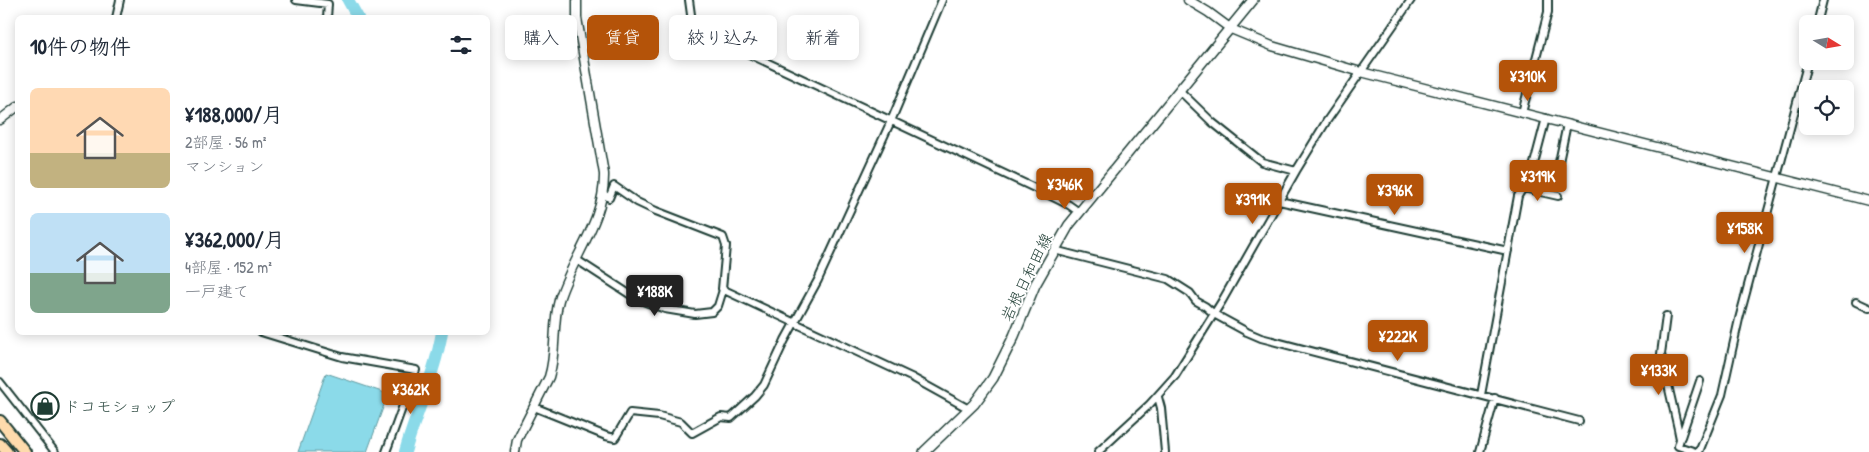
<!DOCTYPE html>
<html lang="ja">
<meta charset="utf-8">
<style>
body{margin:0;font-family:"Patrick Hand","Klee One",sans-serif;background:#f6f6f7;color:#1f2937;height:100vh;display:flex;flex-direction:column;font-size:19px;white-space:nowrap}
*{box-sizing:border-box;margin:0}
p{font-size:16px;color:#747a83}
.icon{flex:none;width:28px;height:28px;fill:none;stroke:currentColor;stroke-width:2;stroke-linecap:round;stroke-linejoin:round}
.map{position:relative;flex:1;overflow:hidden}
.details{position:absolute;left:15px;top:15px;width:475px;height:320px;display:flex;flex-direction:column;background:#fff;border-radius:8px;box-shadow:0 2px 12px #0003}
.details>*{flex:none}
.guide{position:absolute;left:505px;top:15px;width:475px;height:45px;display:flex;gap:10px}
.needle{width:32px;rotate:101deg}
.fabs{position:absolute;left:1799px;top:15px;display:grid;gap:10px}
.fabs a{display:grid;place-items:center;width:55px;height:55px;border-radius:8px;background:#fff;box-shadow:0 2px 12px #0003;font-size:25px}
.price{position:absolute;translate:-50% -42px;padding:0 11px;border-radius:5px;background:#b45309;color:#fff;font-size:16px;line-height:32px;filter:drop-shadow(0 1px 2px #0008)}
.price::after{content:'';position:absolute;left:50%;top:30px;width:15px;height:11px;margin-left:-8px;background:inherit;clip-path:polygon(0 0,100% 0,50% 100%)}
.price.current{background:#222;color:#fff}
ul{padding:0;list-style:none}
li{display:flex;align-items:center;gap:15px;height:125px;padding:0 15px}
li span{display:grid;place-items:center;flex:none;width:140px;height:100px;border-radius:8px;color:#555}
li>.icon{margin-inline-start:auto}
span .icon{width:60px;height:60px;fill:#fffc;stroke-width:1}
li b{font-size:21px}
h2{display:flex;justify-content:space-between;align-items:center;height:60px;padding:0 15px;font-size:21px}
.tag{padding:0 18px;border-radius:8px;background:#fff;box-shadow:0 2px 12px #0003;font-size:18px;line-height:45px}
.tag.current{background:#b45309;color:#fff}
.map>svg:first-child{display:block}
</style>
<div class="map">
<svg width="1869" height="452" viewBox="0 0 1869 452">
<rect width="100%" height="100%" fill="#fff"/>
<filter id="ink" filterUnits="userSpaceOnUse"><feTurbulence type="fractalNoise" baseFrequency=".02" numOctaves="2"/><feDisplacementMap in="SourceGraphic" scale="10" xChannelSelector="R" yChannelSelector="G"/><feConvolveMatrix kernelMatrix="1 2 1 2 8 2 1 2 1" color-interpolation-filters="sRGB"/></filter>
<g filter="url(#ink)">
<path fill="#8bdae9" stroke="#609ba1" d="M326 373 388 394 367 452H298Z"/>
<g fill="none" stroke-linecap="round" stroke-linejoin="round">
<path stroke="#8bdae9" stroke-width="12" d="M348 0 358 18
M405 452C416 412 435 374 442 332"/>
<g stroke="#1f3d34" stroke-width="10">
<path id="minor" d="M296 0 328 4 327 18
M689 0 692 22 698 30 1045 193 1069 205 1079 212
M116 18 120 0
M1817 24 1823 0
M1179 90 1212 122 1262 162 1296 171
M1522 113 1548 12V0
M1559 162 1567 124
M1523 188 1558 196
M604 194 609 198 614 186 637 202 656 211 723 237 726 246 722 289 913 378 969 409
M1279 201 1508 251
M1054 250 1168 279 1190 293 1196 301 1205 306 1214 314 1247 332 1261 338 1579 421
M577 260 637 299 665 309 695 314 712 312 718 306 723 290
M1856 302 1869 308
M1666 316 1661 354 1678 429 1680 439 1678 446 1696 452
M261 332 342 357 416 370 386 452
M0 382 55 452
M1481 395 1518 196 1531 175 1546 118
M1158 397 1161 408 1165 452
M534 407 606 436 615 438 630 413 659 416 681 422 692 433 721 417 731 418 755 396 764 385 785 340 818 280 891 121 942 0
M1681 437 1700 381
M1098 452 1149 405 1175 376 1222 301 1296 171 1326 122 1411 0
M1480 452 1495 398
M1699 452 1722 395 1739 319 1808 61"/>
</g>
<g stroke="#1f3d34" stroke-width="11">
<path id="tertiary" d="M1188 0 1208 12 1231 29 1272 46 1361 72 1869 201
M0 120 18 106
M515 452 517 440 549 377C557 352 552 325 559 300 572 257 605 221 604 174L577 18V0"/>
</g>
<g stroke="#1f3d34" stroke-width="12">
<path id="secondary" d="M924 452 974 404 993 378 1014 336 1035 285 1069 225 1253 0"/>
</g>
<g stroke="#1f3d34" stroke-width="14">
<path id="trunk" d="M0 421 25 452
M0 444 7 452"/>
</g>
<use href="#minor" stroke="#fff" stroke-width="6"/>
<use href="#tertiary" stroke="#fff" stroke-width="8"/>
<use href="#secondary" stroke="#fff" stroke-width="9"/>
<use href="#trunk" stroke="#fedbac" stroke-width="10"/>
</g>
</g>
<defs>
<g id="shop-ring" transform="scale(1.4375)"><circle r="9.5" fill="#fff" stroke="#1f3d34" stroke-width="1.5"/><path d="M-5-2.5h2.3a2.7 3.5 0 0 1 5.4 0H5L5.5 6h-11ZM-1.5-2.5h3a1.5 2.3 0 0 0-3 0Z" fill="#1f3d34"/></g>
</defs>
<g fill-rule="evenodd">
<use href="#shop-ring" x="45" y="406"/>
</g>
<g text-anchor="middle" stroke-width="4" stroke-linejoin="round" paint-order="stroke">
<g font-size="16" fill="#1f3d34" stroke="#fff">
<text transform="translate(1026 277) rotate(-64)" y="6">岩根日和田線</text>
</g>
<g font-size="16" fill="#1f3d34" stroke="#fff" text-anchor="start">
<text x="64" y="412">ドコモショップ</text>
</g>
</g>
</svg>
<div class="fabs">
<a><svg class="needle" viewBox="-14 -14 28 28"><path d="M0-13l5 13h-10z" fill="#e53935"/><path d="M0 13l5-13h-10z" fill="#747a83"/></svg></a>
<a><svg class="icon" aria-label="locate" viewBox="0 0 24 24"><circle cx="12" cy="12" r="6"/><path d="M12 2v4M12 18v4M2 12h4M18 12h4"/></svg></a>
</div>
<b class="price" style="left:1528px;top:102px">¥310K</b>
<b class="price" style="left:1538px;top:202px">¥319K</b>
<b class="price" style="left:1065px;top:210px">¥346K</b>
<b class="price" style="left:1395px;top:216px">¥396K</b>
<b class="price" style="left:1253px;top:225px">¥391K</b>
<b class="price" style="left:1745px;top:254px">¥158K</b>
<b class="price current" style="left:655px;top:317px">¥188K</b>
<b class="price" style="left:1398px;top:362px">¥222K</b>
<b class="price" style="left:1659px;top:396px">¥133K</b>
<b class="price" style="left:411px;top:415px">¥362K</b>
<div class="guide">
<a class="tag">購入</a>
<a class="tag current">賃貸</a>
<a class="tag">絞り込み</a>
<a class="tag">新着</a>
</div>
<section class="details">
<h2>10件の物件<svg class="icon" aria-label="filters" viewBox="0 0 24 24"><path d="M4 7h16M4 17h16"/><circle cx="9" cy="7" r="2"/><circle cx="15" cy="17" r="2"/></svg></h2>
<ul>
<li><span style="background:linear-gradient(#ffd9b3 65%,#c2b280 0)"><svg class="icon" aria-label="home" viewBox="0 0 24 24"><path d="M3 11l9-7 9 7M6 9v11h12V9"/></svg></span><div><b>¥188,000/月</b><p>2部屋 · 56 m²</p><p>マンション</p></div></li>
<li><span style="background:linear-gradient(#bfe0f5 60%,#7fa58c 0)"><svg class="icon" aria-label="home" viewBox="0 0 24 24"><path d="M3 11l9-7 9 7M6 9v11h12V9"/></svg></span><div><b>¥362,000/月</b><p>4部屋 · 152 m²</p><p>一戸建て</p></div></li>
</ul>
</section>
</div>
